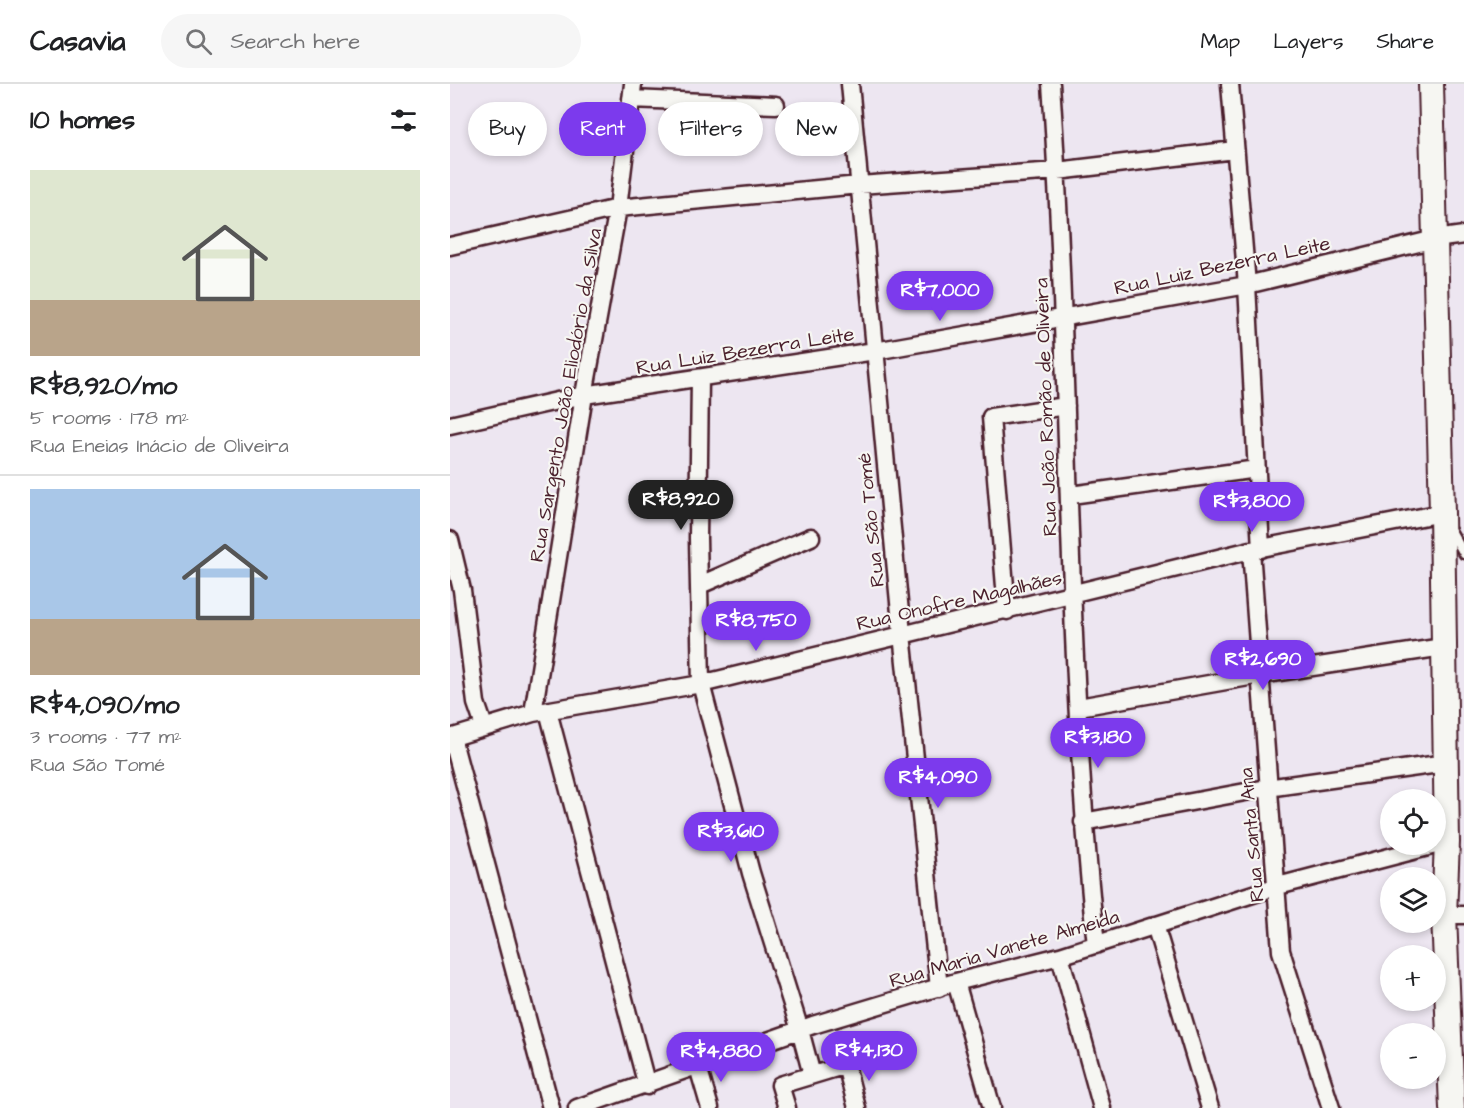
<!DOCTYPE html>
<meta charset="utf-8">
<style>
body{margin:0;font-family:"Architects Daughter",sans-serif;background:#f6f6f6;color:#202124;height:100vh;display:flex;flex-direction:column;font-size:22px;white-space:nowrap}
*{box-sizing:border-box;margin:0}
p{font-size:20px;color:#757577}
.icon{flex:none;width:33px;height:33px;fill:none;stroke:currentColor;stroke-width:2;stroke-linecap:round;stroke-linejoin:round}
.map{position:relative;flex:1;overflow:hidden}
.side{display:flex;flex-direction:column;background:#fff;width:450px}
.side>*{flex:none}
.banner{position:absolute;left:18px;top:18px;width:570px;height:54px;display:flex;gap:12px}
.tools{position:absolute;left:930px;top:705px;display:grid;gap:12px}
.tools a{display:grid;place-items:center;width:66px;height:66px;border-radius:50%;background:#fff;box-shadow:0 3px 9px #0003;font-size:30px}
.price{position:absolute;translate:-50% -51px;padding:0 14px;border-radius:21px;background:#7c3aed;color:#fff;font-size:20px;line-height:39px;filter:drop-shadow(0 2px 3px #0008)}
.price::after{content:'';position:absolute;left:50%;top:36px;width:18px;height:14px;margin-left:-9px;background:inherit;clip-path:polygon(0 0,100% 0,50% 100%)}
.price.on{background:#222;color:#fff}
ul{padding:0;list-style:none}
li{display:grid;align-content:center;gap:12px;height:318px;padding:0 30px}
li+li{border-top:2px solid #e0e0e0}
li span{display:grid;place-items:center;height:186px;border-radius:0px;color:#555}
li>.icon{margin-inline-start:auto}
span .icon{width:108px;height:108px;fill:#fffc;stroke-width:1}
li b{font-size:26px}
h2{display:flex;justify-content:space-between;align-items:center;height:72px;padding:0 30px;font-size:26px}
.chip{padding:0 21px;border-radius:27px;background:#fff;box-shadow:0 3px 9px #0003;font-size:21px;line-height:54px}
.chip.on{background:#7c3aed;color:#fff}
header{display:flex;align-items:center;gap:36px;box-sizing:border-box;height:84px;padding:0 30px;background:#fff;border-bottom:2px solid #e0e0e0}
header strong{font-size:28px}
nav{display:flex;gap:33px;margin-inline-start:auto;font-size:21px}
.search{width:420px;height:54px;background:#f6f6f6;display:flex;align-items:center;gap:15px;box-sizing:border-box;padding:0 21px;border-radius:33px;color:#757577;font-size:22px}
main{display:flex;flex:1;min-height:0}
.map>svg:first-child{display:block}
</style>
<header>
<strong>Casavia</strong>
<div class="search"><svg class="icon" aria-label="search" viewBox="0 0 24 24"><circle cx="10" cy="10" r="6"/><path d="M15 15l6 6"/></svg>Search here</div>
<nav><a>Map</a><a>Layers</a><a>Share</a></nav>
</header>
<main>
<section class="side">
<h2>10 homes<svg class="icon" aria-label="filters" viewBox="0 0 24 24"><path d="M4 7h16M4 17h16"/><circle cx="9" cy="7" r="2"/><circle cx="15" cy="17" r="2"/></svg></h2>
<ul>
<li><span style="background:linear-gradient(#dfe7d0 70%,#b9a48a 0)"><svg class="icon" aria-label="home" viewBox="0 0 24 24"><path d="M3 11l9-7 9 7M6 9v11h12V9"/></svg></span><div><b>R$8,920/mo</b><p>5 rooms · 178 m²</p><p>Rua Eneias Inácio de Oliveira</p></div></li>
<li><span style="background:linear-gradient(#a9c7e8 70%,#b9a48a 0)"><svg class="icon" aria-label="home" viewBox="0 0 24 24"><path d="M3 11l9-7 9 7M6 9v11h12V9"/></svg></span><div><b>R$4,090/mo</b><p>3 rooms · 77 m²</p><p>Rua São Tomé</p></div></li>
</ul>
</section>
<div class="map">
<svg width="1014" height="1024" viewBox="0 0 1014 1024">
<rect width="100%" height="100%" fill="#ede6f1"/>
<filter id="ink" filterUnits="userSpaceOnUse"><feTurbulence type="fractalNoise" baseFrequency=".0167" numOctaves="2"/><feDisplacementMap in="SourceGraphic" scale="12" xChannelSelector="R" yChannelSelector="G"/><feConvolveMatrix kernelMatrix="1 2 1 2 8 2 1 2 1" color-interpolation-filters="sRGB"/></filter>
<g filter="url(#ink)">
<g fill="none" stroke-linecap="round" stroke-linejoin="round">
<g stroke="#4a1f2b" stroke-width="13">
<path id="service" d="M999 443 1014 470"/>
</g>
<g stroke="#4a1f2b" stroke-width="21">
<path id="minor" d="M400 0 452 550 489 904
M601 0C621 287 615 575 646 861
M780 0 797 201 811 465
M181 15 326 21
M0 162 168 124 409 101 607 87 785 66
M250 294 248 454 251 600 301 789 350 946 362 991
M0 341 134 311 425 267 797 201 985 155 1014 151
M621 411 807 385
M0 456 12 506 26 619 34 642
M801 466 831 867 881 1024
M250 501 361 453
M557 527 541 333 616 322
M629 623 810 591 993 563
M98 627 197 1002
M83 629 134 311 168 124 183 0
M2 653 101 1024
M0 654 83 629 251 600 801 466 992 429
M633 738 817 704 996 679
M994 831H1014
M705 841 760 1024
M610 872 652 1024
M506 898 542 1024
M248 983 260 1024
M127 1024 363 941 506 898 610 872 828 802 997 758
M337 1024 330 1001 396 981 407 1024"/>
</g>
<g stroke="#4a1f2b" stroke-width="28">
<path id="secondary" d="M981 0 992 429 997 758 994 831 1002 1024"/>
</g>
<use href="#service" stroke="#f6f6f2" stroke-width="8"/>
<use href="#minor" stroke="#f6f6f2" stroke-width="16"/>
<use href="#secondary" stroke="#f6f6f2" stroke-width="24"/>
</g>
</g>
<g text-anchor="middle" stroke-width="4.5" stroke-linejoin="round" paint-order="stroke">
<g font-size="20" fill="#4a1f2b" stroke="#f6f6f2">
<text transform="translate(772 181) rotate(-12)" y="7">Rua Luiz Bezerra Leite</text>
<text transform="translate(295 266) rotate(-9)" y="7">Rua Luiz Bezerra Leite</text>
<text transform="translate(115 311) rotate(-80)" y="7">Rua Sargento João Eliodório da Silva</text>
<text transform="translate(595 323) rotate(-92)" y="7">Rua João Romão de Oliveira</text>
<text transform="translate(420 436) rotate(-96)" y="7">Rua São Tomé</text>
<text transform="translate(509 516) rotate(-13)" y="7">Rua Onofre Magalhães</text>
<text transform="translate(801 751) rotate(-95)" y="7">Rua Santa Ana</text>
<text transform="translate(554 864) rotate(-16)" y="7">Rua Maria Vanete Almeida</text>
</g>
</g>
</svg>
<div class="tools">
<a><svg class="icon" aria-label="locate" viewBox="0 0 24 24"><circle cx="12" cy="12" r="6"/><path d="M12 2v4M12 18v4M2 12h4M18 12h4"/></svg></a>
<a><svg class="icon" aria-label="layers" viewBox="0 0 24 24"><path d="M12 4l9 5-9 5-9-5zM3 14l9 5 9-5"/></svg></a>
<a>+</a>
<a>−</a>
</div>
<b class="price" style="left:490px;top:238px">R$7,000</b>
<b class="price on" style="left:231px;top:447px">R$8,920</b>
<b class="price" style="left:802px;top:449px">R$3,800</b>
<b class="price" style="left:306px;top:568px">R$8,750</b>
<b class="price" style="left:813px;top:607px">R$2,690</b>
<b class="price" style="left:648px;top:685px">R$3,180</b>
<b class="price" style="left:488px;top:725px">R$4,090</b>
<b class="price" style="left:281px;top:779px">R$3,610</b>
<b class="price" style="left:419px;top:998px">R$4,130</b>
<b class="price" style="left:271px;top:999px">R$4,880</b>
<div class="banner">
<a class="chip">Buy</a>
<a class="chip on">Rent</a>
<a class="chip">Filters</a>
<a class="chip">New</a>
</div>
</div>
</main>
